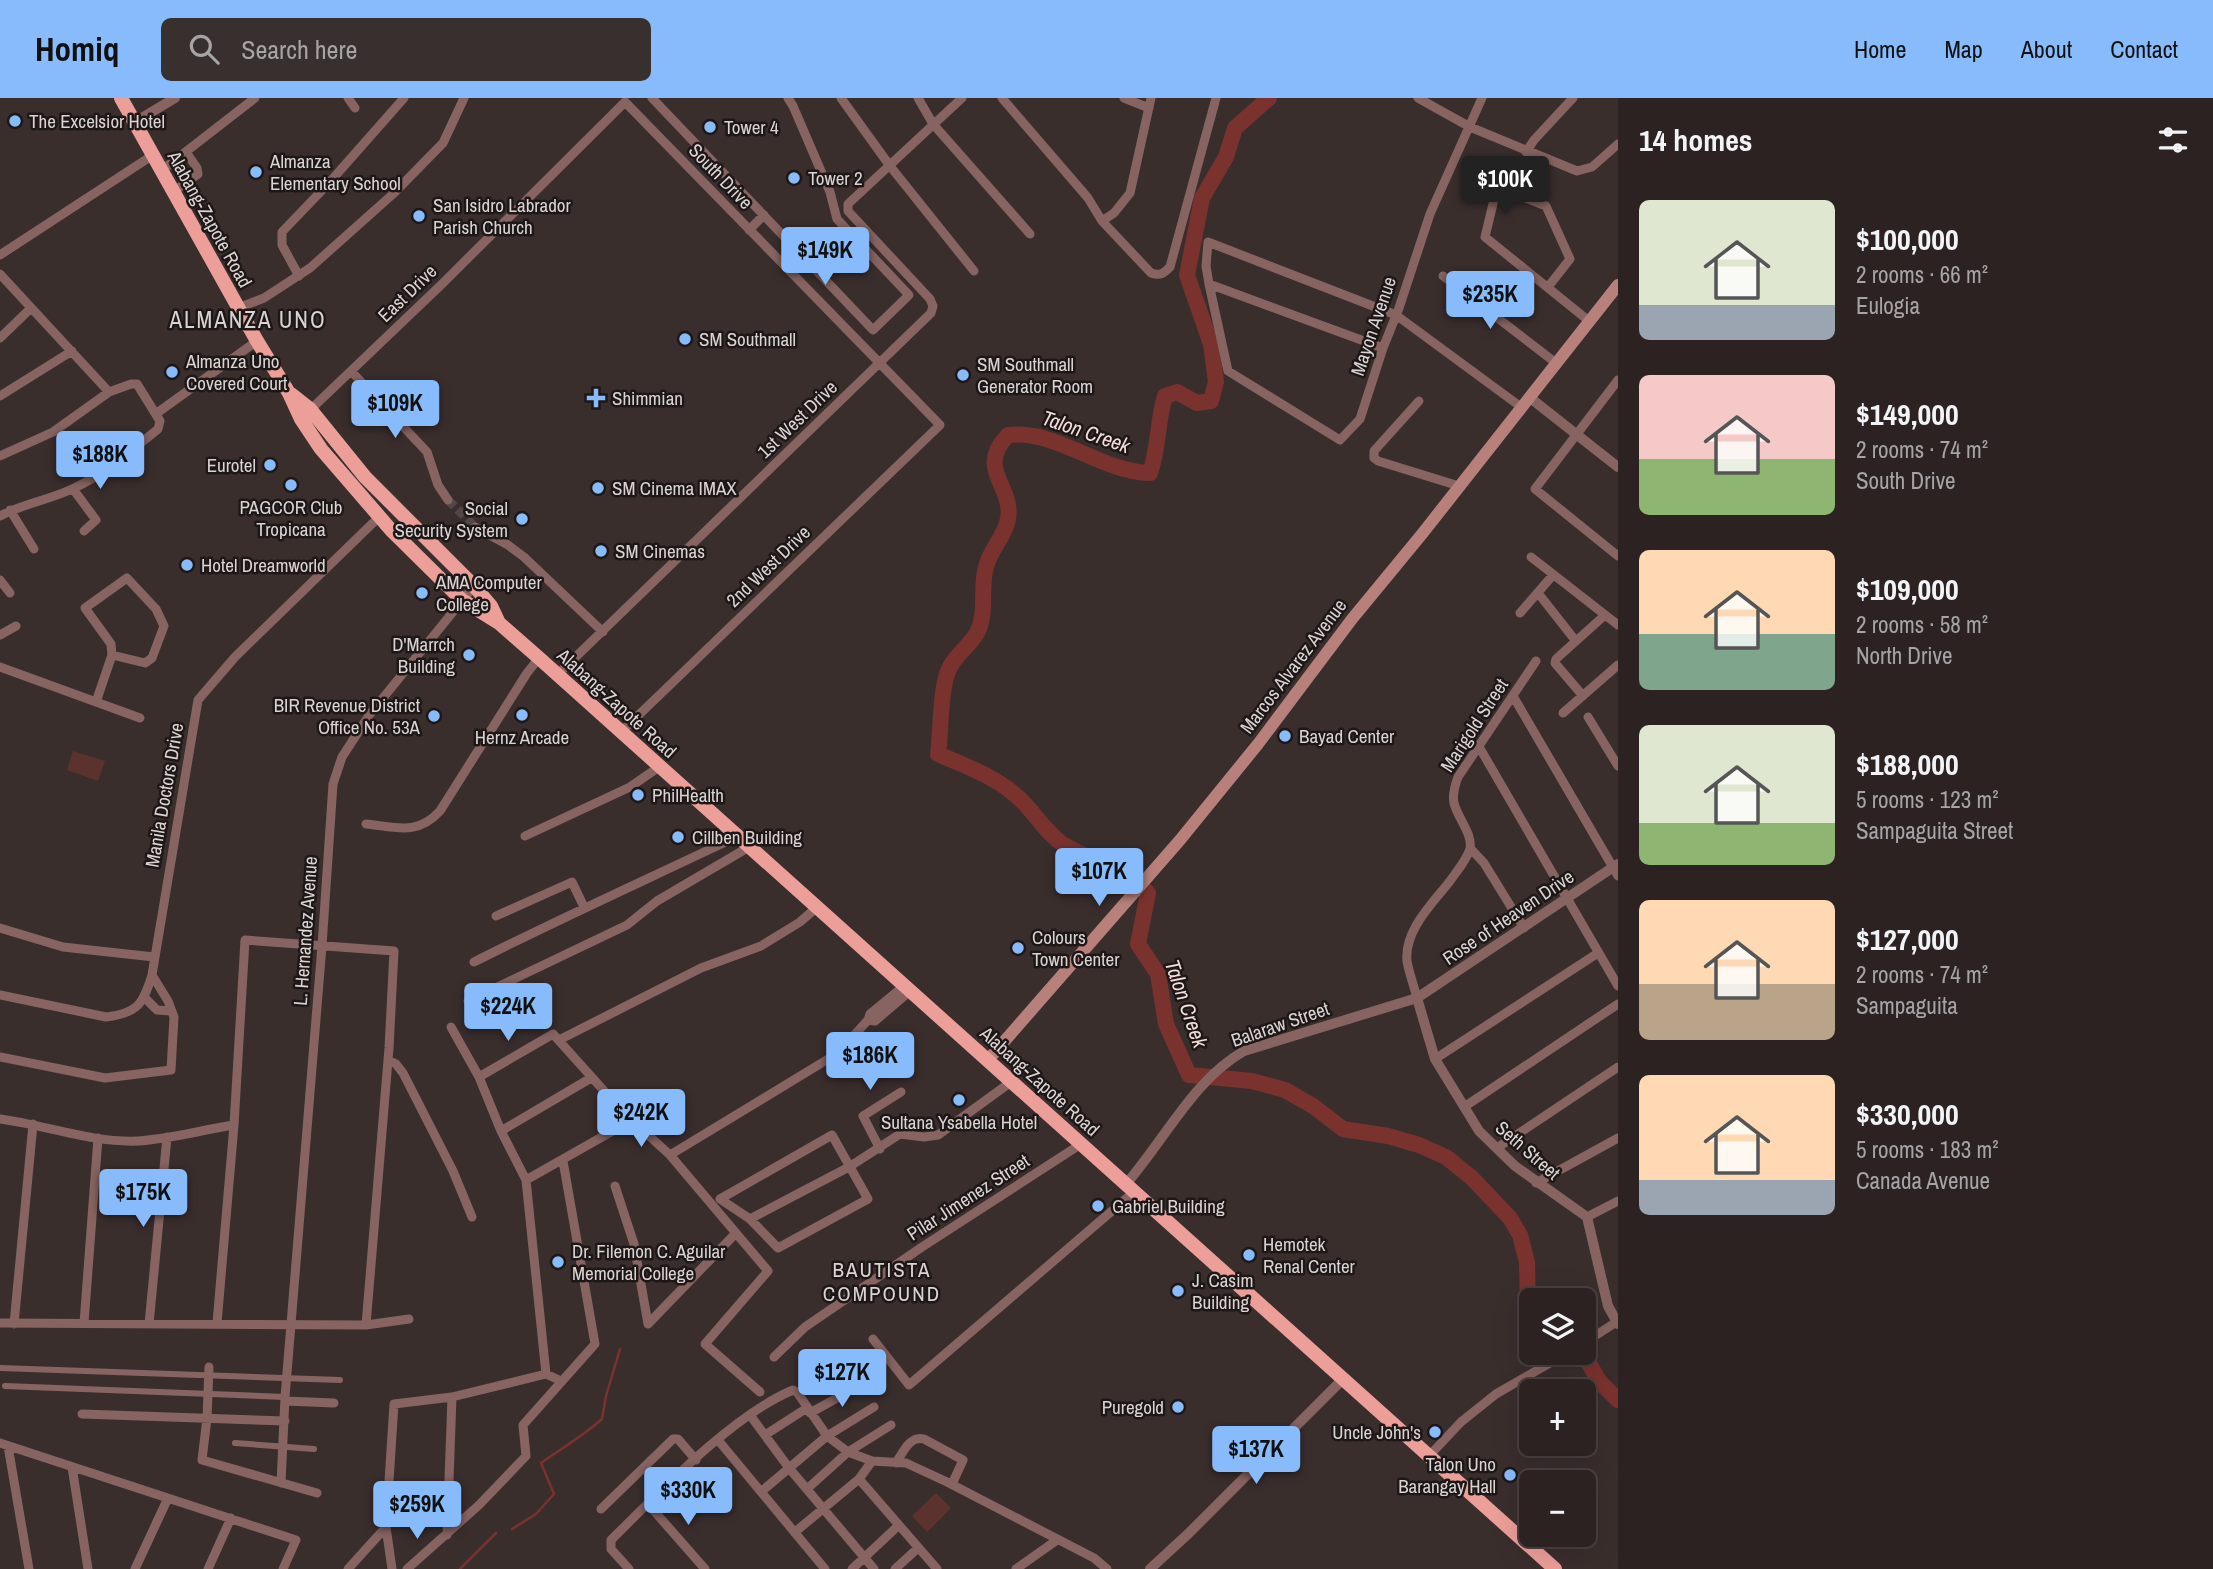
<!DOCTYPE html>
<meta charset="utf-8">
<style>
body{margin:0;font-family:"Archivo Narrow",sans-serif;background:#382f2f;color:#f1f3f6;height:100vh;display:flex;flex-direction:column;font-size:26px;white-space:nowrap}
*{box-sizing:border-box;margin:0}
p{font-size:23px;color:#a6a4a5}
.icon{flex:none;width:38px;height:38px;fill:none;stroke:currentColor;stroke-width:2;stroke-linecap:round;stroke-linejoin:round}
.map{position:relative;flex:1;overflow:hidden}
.panel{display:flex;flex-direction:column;background:#2c2222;width:595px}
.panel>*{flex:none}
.fabs{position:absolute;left:1519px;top:1190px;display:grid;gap:14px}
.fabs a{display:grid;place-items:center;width:77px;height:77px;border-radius:10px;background:#2c2222;box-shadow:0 7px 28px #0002,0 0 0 2px #483f40;font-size:35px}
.price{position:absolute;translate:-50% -60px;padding:0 16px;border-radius:7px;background:#87bbfb;color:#111;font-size:23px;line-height:46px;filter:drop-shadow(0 2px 4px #0008)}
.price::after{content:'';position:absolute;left:50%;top:42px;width:21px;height:16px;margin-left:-10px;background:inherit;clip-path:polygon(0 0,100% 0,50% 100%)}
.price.active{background:#222;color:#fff}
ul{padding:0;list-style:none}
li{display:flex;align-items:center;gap:21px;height:175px;padding:0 21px}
li span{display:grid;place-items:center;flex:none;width:196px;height:140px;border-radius:10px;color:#555}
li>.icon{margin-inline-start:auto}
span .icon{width:84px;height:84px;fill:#fffc;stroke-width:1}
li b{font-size:30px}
h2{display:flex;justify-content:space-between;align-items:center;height:84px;padding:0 21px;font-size:30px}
header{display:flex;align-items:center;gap:42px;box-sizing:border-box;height:98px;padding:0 35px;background:#87bbfb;color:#111}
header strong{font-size:33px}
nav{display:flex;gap:38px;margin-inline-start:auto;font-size:24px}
.search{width:490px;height:63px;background:#382f2f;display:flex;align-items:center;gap:18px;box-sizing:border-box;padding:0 24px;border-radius:10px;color:#a6a4a5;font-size:26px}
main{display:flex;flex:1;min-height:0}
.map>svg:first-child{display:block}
</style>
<header>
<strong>Homiq</strong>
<div class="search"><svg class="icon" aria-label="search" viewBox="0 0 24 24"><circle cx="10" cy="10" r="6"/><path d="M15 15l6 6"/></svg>Search here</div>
<nav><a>Home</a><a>Map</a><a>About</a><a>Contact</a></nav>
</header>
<main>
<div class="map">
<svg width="1618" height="1471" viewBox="0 0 1618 1471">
<rect width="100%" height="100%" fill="#3a2e2d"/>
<path fill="#5c322e" d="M73 653 105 663 98 683 67 672Z
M936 1395 951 1410 927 1434 912 1418Z"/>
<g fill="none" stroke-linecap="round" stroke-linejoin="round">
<path stroke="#7a322e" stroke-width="2.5" d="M512 1431 536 1416 554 1396 541 1365C562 1350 583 1338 602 1321L606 1298 620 1251
M460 1471 496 1435"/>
<path stroke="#7a322e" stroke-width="16" d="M1269 0 1235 30 1226 59 1202 100 1187 177 1211 246 1216 284 1211 303 1197 305 1177 294 1165 298C1157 324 1159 350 1150 375 1100 374 1059 332 1008 337 975 371 1014 388 1008 421 1005 439 990 451 986 469 980 489 987 514 978 533 971 547 955 557 949 571 940 590 941 634 938 656 968 669 1000 680 1023 704 1036 717 1047 736 1064 747 1090 762 1128 773 1148 795L1138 846 1158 876 1166 926 1189 977 1252 983 1285 992 1313 1008 1343 1031 1388 1038 1419 1047 1446 1059 1472 1080 1510 1120 1520 1137 1527 1164 1528 1214 1531 1218
M1583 1255 1599 1283 1618 1302"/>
<path stroke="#524746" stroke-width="9" stroke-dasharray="9 4.5" stroke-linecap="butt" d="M448 402 475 429"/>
<path stroke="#876461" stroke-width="6" d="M0 1270 340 1282
M5 1288 285 1299
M235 1345 314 1351"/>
<path stroke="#876461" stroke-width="9" d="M348 0 355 10
M652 0 873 232 909 197 837 121 830 94 793 8 788 0
M841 0 890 68 974 173
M918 0 933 26 1030 136
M1002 0 1088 100 1102 123 1151 175C1160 178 1163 176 1170 169L1216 0
M1124 0 1149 10
M1418 0 1470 29 1577 73 1592 69 1618 46
M1482 0 1430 116 1399 210 1383 250 1360 321 1340 342 1228 273 1209 186 1206 168 1208 144 1396 217 1521 309
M1526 54 1534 42 1573 0
M161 73 255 0
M173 94 198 76 197 70 186 54
M1102 123 1114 115 1130 95 1151 0
M749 132 764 117
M0 157 153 57
M0 176 109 294 131 286H137L160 323 158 331C131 353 105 376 72 391 49 402 22 406 0 418
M299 178 282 147V134L329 85 404 0
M1443 178 1556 265
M1209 186 1383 250
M1548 189 1570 161 1546 108 1497 89 1485 139 1589 223
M238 210 264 200 310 170 393 96 443 45 464 0
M0 240 30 211
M351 273 427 354 438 387 448 402
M1618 282 1535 391 1618 458
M0 298 72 253
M1419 303 1374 353V360L1378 363 1459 388
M309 313 442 186 625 4 940 327 621 634
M157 315 257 243
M0 358 53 334 109 294
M73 391 96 422 84 433
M10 412 34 451
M475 429 508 447 524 459 603 534
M1531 459 1618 527
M0 482 10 495
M1538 495 1575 542
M1520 515 1553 477
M0 537 16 528
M0 569 140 620
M557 577 931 215 933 208 930 201 848 113V106L962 0
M1513 598 1618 778
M1583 598 1555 565 1556 561 1605 517
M96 604 112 557 111 546 85 510 127 480 156 511 164 528 152 560 145 565 112 557
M1563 615 1618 567
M1588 619 1618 668
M1478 647 1618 888
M366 726C396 729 417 738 440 713L527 575 539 560
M525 738 630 689 659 669
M1470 750 1484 765 1524 830
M496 818 572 784 584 809
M0 830 63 849 154 859
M474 864C561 820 650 780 738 738
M0 897 106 919C138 915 143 906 152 877L198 602 235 559 379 419
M145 900 157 912 171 913
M1417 900C1414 888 1409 875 1407 863 1404 832 1433 805 1450 783 1457 773 1466 763 1470 751 1473 736 1457 719 1454 705 1452 696 1455 687 1458 679L1536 563
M468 903 627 827 657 803 749 749
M868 922 875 923 910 893
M451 929 479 979 501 1033 526 1082 546 1276
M559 942 701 870 761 848 800 824 816 810
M0 959 105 980 171 972 174 919 168 903 152 877
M1435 961 1598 855
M388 962 396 966 403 975 453 1073 472 1119
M479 979 553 936 623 1014 670 1057 768 1173 705 1246 760 1294
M1464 1009 1618 906
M0 1021C45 1027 92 1045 138 1043 170 1041 202 1032 234 1027
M501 1033 591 980
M832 1037 868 1101 778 1150 750 1121 720 1101Z
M1497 1050 1618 969
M880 1051 863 1018 901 994
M670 1057 838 955 868 922 870 916 904 888
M526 1082 632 1022
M1536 1085 1618 1040
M615 1088 634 1146 648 1226 736 1135
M1587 1119 1618 1103
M750 1121 849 1069 900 1036 924 1039 938 1037 1011 984
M0 1225 366 1227 409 1221
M84 1225 98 1040
M217 1225 234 1027 245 842 394 853 389 950 366 1227
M14 1226 33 1026
M149 1226 167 1039
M873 1241 909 1287 1134 1094
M1584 1245 1618 1223
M774 1259 805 1229 922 1149 1081 1046
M209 1269 207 1320 202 1362 317 1395
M285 1303 334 1305
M810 1315 837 1300
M82 1316 285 1323
M750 1317 789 1370 874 1471
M765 1337 807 1310
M718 1342 825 1471
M0 1345 296 1442 283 1471
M8 1348 29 1471
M1429 1358 1461 1324 1496 1296 1567 1255
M896 1365C903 1354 910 1337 924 1341L963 1362 952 1386
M72 1369 88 1471
M859 1381 937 1471
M281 1385 285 1299 322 848 333 686 342 659 370 616 474 488
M807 1391 848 1354 891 1327
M762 1393 827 1338 874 1309
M648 1406 705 1471
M601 1411 673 1341H678L696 1362
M795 1434 859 1381 872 1363
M447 1437 452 1299
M135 1471 168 1400
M208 1471 231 1420
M348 1471 386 1429
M392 1471 386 1429 394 1306 452 1299 546 1276 561 1283
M407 1471 479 1407 526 1358 523 1327 595 1246 563 1063
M629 1471 611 1451V1442C660 1394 731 1318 793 1292L797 1294 827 1338 848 1354 872 1363 906 1365 947 1384 1094 1460 1107 1471
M852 1471 898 1428
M895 1471 918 1450
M1016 1471 1057 1442"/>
<path stroke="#876461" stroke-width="10" d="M135 24 175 0
M1529 299 1618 369
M1417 900 1435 961 1479 1033 1515 1068 1587 1119 1608 1208 1618 1226
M1126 1086C1164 1043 1193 982 1244 953L1417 900 1618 766
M1150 1471 1188 1436 1343 1281"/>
<path stroke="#b7807b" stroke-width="12" d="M988 962 1180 742 1258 646 1352 521 1422 436 1618 187"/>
<path stroke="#ec9e98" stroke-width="14" d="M121 0 257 243 289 295 301 321 321 351 391 432 462 502 499 525 539 560 1555 1471
M291 296 310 311 365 379 474 488 491 508 499 525"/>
</g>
<g fill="#87bbfb" stroke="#1d1817" stroke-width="2.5">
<circle cx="15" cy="23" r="7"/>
<circle cx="710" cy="29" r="7"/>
<circle cx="256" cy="74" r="7"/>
<circle cx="794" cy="80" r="7"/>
<circle cx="419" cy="118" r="7"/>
<circle cx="685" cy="241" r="7"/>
<circle cx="172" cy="274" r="7"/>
<circle cx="963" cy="277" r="7"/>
<path d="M592.5 289.5h7v7h7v7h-7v7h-7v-7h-7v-7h7z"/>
<circle cx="270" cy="367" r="7"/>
<circle cx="291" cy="387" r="7"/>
<circle cx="598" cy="390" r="7"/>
<circle cx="522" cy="421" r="7"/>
<circle cx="601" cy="453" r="7"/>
<circle cx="187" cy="467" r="7"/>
<circle cx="422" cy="495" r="7"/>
<circle cx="469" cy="557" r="7"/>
<circle cx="522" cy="617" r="7"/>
<circle cx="434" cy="618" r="7"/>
<circle cx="1285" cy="638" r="7"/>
<circle cx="638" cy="697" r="7"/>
<circle cx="678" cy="739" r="7"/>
<circle cx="1018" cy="850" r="7"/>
<circle cx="959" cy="1002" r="7"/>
<circle cx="1098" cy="1108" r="7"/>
<circle cx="1249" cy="1157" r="7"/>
<circle cx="558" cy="1164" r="7"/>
<circle cx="1178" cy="1193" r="7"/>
<circle cx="1178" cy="1309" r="7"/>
<circle cx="1435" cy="1334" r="7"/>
<circle cx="1510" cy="1377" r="7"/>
</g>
<g text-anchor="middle" stroke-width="5" stroke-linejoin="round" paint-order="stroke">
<g font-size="19" fill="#dbd3d2" stroke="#1d1817" text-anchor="start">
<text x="29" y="30">The Excelsior Hotel</text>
<text x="724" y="36">Tower 4</text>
<text x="270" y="70">Almanza<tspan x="270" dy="22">Elementary School</tspan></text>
<text x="808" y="87">Tower 2</text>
<text x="433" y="114">San Isidro Labrador<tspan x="433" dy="22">Parish Church</tspan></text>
<text x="699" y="248">SM Southmall</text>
<text x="186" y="270">Almanza Uno<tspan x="186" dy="22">Covered Court</tspan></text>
<text x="977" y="273">SM Southmall<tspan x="977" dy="22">Generator Room</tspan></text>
<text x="612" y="307">Shimmian</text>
<text x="256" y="374" text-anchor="end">Eurotel</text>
<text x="612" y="397">SM Cinema IMAX</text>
<text x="291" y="416" text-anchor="middle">PAGCOR Club<tspan x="291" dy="22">Tropicana</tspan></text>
<text x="508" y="417" text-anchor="end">Social<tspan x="508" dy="22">Security System</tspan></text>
<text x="615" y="460">SM Cinemas</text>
<text x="201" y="474">Hotel Dreamworld</text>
<text x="436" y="491">AMA Computer<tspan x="436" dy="22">College</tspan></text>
<text x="455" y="553" text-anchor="end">D'Marrch<tspan x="455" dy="22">Building</tspan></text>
<text x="420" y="614" text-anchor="end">BIR Revenue District<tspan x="420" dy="22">Office No. 53A</tspan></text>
<text x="1299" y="645">Bayad Center</text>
<text x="522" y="646" text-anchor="middle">Hernz Arcade</text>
<text x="652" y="704">PhilHealth</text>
<text x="692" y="746">Cillben Building</text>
<text x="1032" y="846">Colours<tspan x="1032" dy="22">Town Center</tspan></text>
<text x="959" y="1031" text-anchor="middle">Sultana Ysabella Hotel</text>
<text x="1112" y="1115">Gabriel Building</text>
<text x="1263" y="1153">Hemotek<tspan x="1263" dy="22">Renal Center</tspan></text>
<text x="572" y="1160">Dr. Filemon C. Aguilar<tspan x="572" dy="22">Memorial College</tspan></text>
<text x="1192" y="1189">J. Casim<tspan x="1192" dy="22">Building</tspan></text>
<text x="1164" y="1316" text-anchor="end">Puregold</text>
<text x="1421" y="1341" text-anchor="end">Uncle John's</text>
<text x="1496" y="1373" text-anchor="end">Talon Uno<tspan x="1496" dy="22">Barangay Hall</tspan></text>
</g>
<g font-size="19" fill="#dbd3d2" stroke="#1d1817">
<text transform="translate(721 78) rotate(46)" y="7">South Drive</text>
<text transform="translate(210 121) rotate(61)" y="7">Alabang-Zapote Road</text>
<text transform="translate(407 195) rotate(-44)" y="7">East Drive</text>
<text transform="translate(1373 228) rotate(-71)" y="7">Mayon Avenue</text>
<text transform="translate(797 321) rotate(-44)" y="7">1st West Drive</text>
<text transform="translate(768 468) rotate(-44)" y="7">2nd West Drive</text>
<text transform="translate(1293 568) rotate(-53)" y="7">Marcos Alvarez Avenue</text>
<text transform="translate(617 605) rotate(42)" y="7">Alabang-Zapote Road</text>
<text transform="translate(1474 627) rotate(-57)" y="7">Marigold Street</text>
<text transform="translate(164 697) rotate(-80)" y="7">Manila Doctors Drive</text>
<text transform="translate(1508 819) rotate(-34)" y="7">Rose of Heaven Drive</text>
<text transform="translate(305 833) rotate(-86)" y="7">L. Hernandez Avenue</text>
<text transform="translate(1280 926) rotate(-19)" y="7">Balaraw Street</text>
<text transform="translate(1040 983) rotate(42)" y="7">Alabang-Zapote Road</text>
<text transform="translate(1528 1052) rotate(41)" y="7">Seth Street</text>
<text transform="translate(968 1099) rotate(-33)" y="7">Pilar Jimenez Street</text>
</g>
<g font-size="21" font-style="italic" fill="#f3dcd9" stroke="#1d1817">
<text transform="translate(1086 334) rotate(19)" y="7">Talon Creek</text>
<text transform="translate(1186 906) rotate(71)" y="7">Talon Creek</text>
</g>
<g font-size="21" letter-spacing="2" fill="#dbd3d2" stroke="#1d1817">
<text x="882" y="1179">BAUTISTA<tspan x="882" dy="24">COMPOUND</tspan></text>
</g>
<g font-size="23" letter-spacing="2" fill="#dbd3d2" stroke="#1d1817">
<text x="248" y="230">ALMANZA UNO</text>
</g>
</g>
</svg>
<div class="fabs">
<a><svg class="icon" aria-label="layers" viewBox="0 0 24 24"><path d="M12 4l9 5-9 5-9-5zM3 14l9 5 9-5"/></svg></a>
<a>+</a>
<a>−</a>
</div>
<b class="price active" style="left:1505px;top:118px">$100K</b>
<b class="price" style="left:825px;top:189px">$149K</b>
<b class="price" style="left:1490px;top:233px">$235K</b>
<b class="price" style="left:395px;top:342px">$109K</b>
<b class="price" style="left:100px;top:393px">$188K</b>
<b class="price" style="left:1099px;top:810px">$107K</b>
<b class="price" style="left:508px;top:945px">$224K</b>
<b class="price" style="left:870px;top:994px">$186K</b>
<b class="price" style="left:641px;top:1051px">$242K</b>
<b class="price" style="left:143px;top:1131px">$175K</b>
<b class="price" style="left:842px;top:1311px">$127K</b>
<b class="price" style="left:1256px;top:1388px">$137K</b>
<b class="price" style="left:688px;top:1429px">$330K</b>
<b class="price" style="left:417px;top:1443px">$259K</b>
</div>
<section class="panel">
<h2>14 homes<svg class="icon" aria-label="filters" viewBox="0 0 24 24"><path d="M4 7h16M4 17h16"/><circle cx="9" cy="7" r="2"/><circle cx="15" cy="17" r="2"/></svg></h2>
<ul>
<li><span style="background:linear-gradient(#dfe7d0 75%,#9aa5b1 0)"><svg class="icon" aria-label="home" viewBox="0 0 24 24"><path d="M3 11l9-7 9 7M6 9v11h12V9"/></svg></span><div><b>$100,000</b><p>2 rooms · 66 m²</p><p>Eulogia</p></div></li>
<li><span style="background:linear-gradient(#f6c9c9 60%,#8fb573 0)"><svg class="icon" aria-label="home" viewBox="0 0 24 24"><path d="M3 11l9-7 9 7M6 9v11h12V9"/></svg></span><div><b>$149,000</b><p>2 rooms · 74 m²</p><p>South Drive</p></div></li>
<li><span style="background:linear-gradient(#ffd9b3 60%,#7fa58c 0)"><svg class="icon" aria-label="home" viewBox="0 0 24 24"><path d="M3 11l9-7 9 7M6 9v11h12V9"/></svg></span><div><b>$109,000</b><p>2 rooms · 58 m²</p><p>North Drive</p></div></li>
<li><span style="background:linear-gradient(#dfe7d0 70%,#8fb573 0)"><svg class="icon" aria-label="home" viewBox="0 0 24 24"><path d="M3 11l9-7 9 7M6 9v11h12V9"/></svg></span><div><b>$188,000</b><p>5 rooms · 123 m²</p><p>Sampaguita Street</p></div></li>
<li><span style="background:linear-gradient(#ffd9b3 60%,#b9a48a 0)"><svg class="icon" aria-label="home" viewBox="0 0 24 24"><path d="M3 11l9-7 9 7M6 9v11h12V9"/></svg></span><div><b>$127,000</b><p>2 rooms · 74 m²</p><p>Sampaguita</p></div></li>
<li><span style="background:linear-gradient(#ffd9b3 75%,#9aa5b1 0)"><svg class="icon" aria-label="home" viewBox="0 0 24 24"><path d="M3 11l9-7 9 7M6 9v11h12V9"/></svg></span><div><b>$330,000</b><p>5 rooms · 183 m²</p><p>Canada Avenue</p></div></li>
</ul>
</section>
</main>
